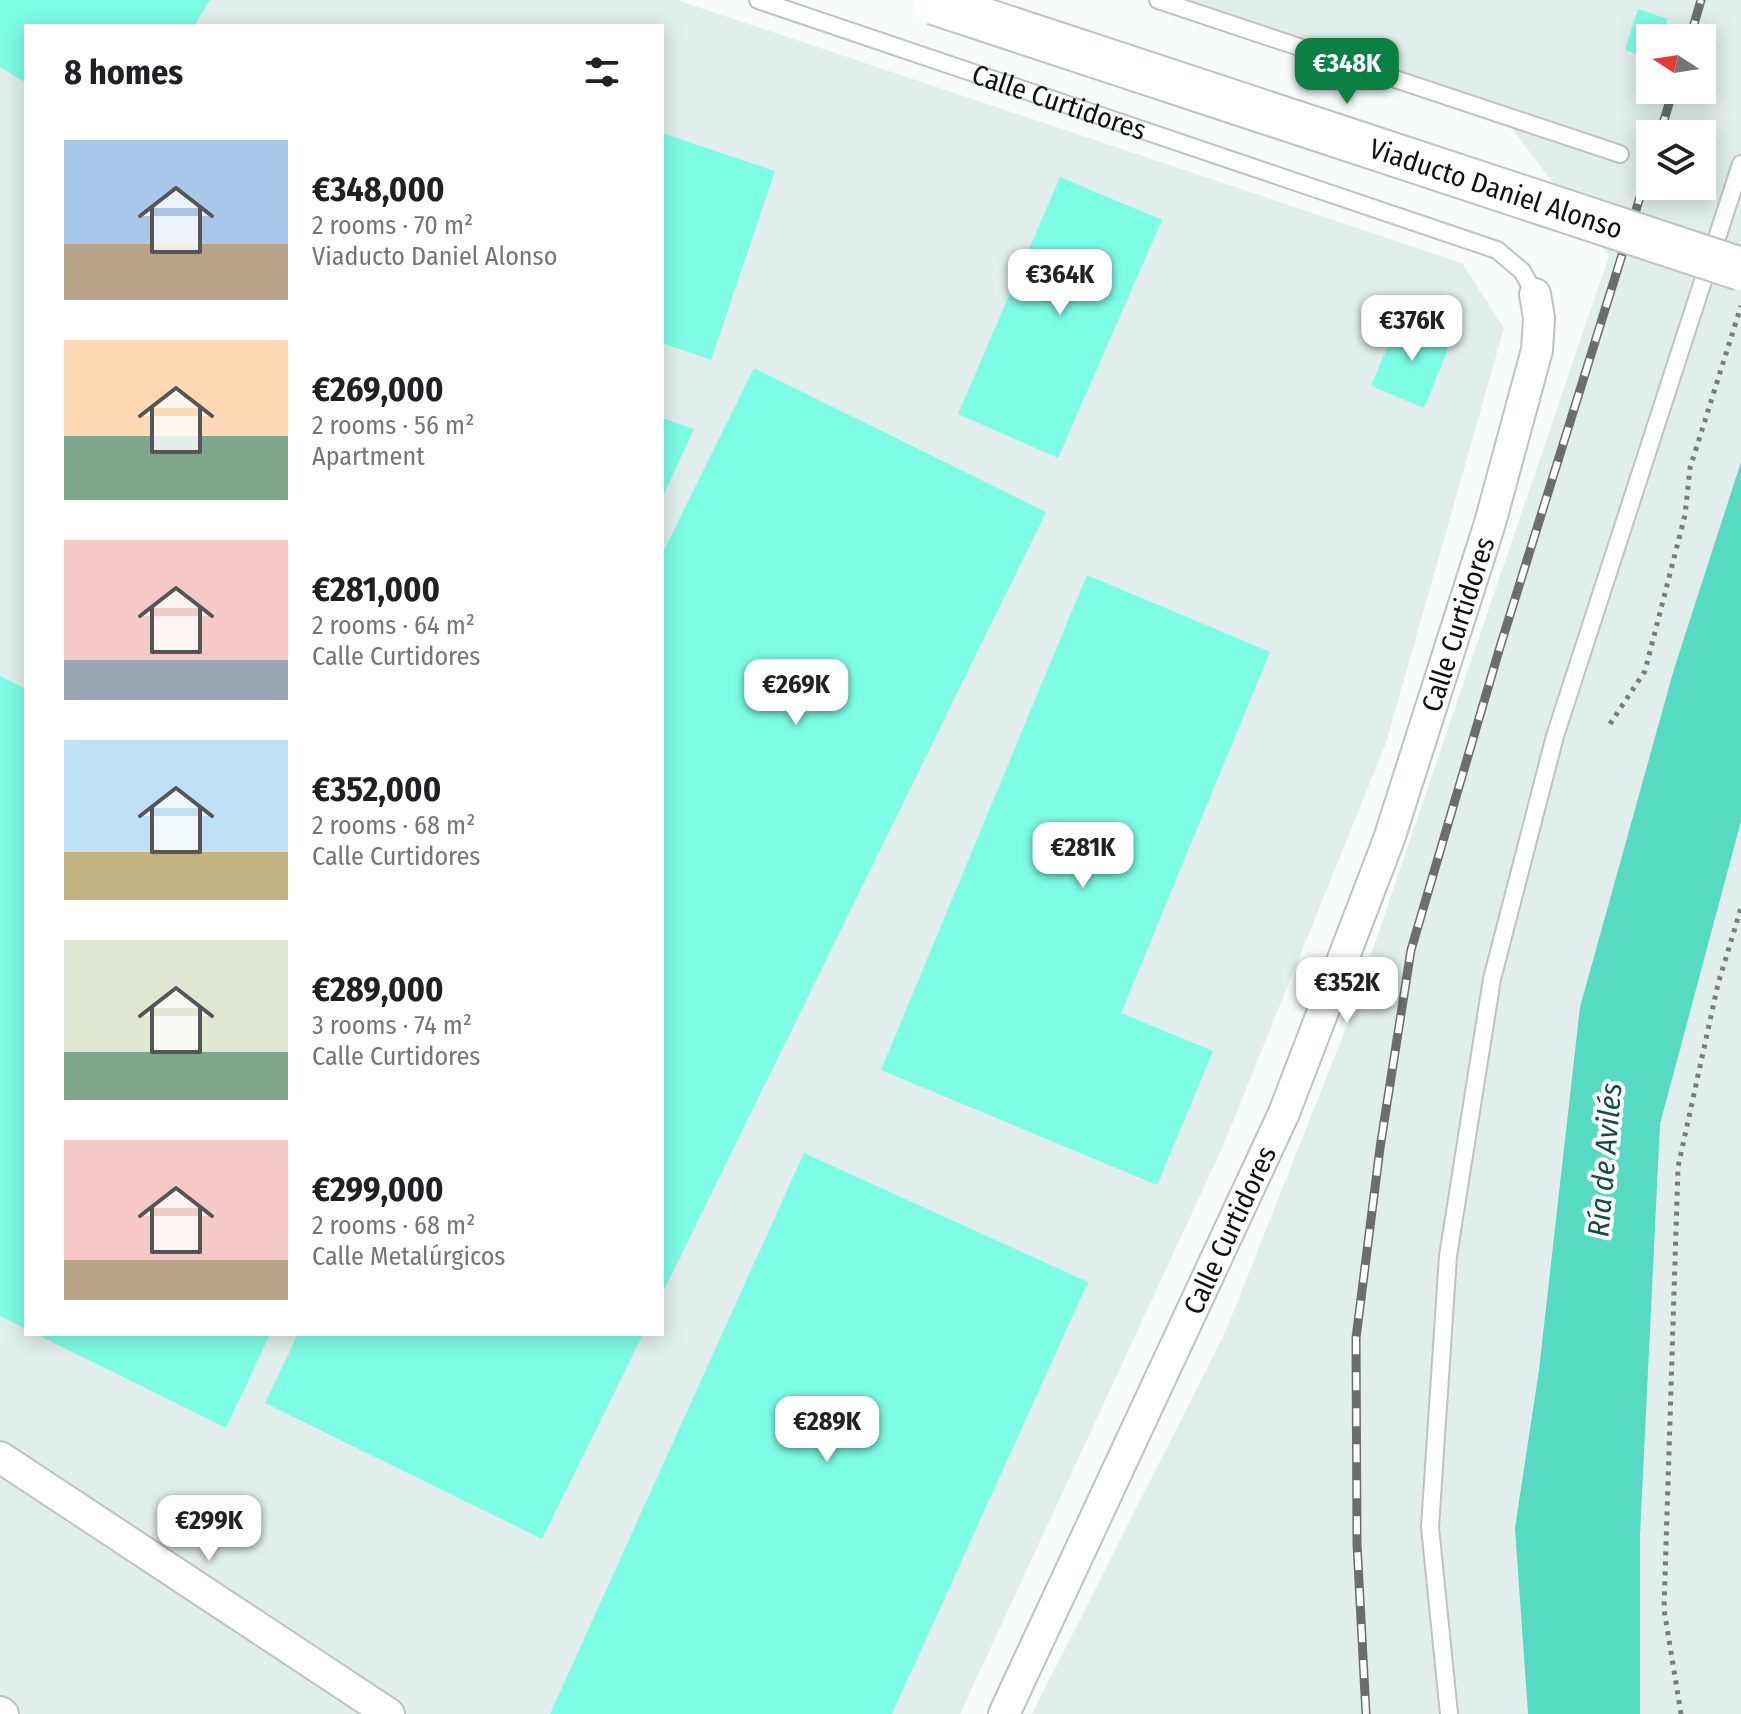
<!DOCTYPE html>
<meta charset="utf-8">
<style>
body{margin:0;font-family:"Fira Sans Condensed",sans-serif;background:#f2f2f2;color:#202124;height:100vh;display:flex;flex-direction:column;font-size:30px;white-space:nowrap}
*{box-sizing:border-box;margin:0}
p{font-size:26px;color:#757577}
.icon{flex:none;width:44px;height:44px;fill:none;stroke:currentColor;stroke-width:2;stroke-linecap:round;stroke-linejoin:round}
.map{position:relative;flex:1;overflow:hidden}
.drawer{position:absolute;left:24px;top:24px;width:640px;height:1312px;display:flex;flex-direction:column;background:#fff;border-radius:0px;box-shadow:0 4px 20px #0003}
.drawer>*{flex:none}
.needle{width:52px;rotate:282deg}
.controls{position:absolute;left:1636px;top:24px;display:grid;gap:16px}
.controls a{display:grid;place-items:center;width:80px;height:80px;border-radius:0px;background:#fff;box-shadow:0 4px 20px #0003;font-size:40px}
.price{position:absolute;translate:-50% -68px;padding:0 18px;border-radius:16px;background:#fff;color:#222;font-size:26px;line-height:52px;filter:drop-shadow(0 2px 4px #0008)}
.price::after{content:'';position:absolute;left:50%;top:48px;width:24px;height:18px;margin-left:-12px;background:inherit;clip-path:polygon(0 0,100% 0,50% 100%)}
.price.active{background:#0b8043;color:#fff}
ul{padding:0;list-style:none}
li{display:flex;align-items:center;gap:24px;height:200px;padding:0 40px}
li span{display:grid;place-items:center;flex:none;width:224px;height:160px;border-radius:0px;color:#555}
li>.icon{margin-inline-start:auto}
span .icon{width:96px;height:96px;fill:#fffc;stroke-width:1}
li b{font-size:34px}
h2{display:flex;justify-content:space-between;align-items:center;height:96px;padding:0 40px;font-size:34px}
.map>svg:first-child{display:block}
</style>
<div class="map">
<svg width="1741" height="1714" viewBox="0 0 1741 1714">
<rect width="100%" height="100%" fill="#f7fcfb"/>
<path fill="#e1eeeb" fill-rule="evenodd" d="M0 0H677L1462 263 1504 328 1386 743 1223 1146 960 1714H0ZM26 26H662V1334H26Z
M1160 0H1741V1714H1032L1225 1333 1346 1028 1609 256 1493 104ZM1650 38H1702V90H1650ZM1650 134H1702V186H1650Z"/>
<path fill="#56dac2" d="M1741 462V821L1660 1124 1640 1535V1714H1528L1515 1528 1539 1370 1580 1007 1674 669Z"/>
<path fill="#7dfde5" d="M0 0H210L194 26H26V83L0 67Z
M1638 9 1668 19 1661 38H1650V58L1625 50Z
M662 133 775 171 711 360 662 343Z
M1060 177 1162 220 1058 458 958 414Z
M1400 317 1452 339 1424 408 1371 386Z
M754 368 1046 512 662 1294V554Z
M662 418 694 429 662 498Z
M1087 575 1270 652 1121 1013 1213 1051 1157 1185 881 1070Z
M0 676 26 689V1329L0 1316Z
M804 1153 1088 1282 892 1714H550Z
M36 1334H270L226 1428Z
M298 1334H643L542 1539 265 1403Z"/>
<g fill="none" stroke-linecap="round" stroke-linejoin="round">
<g stroke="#bec3c2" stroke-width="20">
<g id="service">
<path id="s1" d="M758 0 1497 250 1522 271 1535 294"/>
<path d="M1158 0 1620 154"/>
<path d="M1449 1714 1430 1527 1448 1256 1492 979 1555 736 1741 164"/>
</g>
</g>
<g stroke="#bec3c2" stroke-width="34">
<g id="minor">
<path d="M0 1457 389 1714"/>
<path d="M0 1712 3 1714"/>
<path id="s2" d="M1004 1714 1284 1113 1389 839 1490 523 1537 350 1539 318 1535 294"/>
</g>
</g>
<path stroke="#797d7c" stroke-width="5" stroke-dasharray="4 6" stroke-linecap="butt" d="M1610 724 1645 671 1685 515 1690 468 1741 306
M1681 1714 1664 1609 1678 1167 1718 984 1741 908"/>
<use href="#service" stroke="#fff" stroke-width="16"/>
<use href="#minor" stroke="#fff" stroke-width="30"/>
<g stroke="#6b6e6d" stroke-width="9">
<path id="rail" d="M1690 38 1701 0
M1660 134 1673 90
M1366 1714 1357 1544 1356 1338 1380 1148 1411 950 1500 647 1650 165"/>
</g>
<use href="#rail" stroke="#fff" stroke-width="6" stroke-dasharray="18" stroke-linecap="butt"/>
<g stroke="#bec3c2" stroke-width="46" stroke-linecap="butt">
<g id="secondary-bridge">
<path id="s3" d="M934 3 1741 269"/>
</g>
</g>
<use href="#secondary-bridge" stroke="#fff" stroke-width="42"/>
</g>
<g text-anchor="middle" stroke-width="8" stroke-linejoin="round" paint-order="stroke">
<g font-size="28" fill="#0f1110" stroke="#fff">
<text dy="10" stroke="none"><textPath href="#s1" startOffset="318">Calle Curtidores</textPath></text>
<text dy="10" stroke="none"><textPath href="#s3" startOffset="592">Viaducto Daniel Alonso</textPath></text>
<text dy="10" stroke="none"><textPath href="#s2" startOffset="1182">Calle Curtidores</textPath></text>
<text dy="10" stroke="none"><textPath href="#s2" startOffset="534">Calle Curtidores</textPath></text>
</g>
<g font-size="30" font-style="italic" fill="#134c43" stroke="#fff">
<text transform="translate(1605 1160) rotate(-85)" y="10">Ría de Avilés</text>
</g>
</g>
</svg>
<div class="controls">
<a><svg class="needle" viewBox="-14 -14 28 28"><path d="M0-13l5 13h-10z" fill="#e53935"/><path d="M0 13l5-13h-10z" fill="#757577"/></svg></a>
<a><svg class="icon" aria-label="layers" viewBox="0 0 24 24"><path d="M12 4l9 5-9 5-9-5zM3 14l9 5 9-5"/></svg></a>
</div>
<b class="price active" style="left:1347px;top:106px">€348K</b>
<b class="price" style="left:1060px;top:317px">€364K</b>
<b class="price" style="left:1412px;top:363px">€376K</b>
<b class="price" style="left:796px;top:727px">€269K</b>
<b class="price" style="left:1083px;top:890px">€281K</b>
<b class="price" style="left:1347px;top:1025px">€352K</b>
<b class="price" style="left:827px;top:1464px">€289K</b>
<b class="price" style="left:209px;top:1563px">€299K</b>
<section class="drawer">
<h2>8 homes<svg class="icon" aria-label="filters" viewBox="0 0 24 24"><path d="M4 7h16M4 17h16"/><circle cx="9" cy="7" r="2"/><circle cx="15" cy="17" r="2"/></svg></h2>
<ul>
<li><span style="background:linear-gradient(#a9c7e8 65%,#b9a48a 0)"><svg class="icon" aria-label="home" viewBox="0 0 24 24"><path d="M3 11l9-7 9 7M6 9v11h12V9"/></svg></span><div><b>€348,000</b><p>2 rooms · 70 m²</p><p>Viaducto Daniel Alonso</p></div></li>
<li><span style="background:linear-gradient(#ffd9b3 60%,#7fa58c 0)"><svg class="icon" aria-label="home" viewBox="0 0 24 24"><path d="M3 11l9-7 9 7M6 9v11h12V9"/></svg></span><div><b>€269,000</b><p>2 rooms · 56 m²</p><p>Apartment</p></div></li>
<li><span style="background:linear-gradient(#f6c9c9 75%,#9aa5b1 0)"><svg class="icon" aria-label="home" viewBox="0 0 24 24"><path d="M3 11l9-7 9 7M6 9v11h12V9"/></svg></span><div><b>€281,000</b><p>2 rooms · 64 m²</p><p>Calle Curtidores</p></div></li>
<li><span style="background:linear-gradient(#bfe0f5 70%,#c2b280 0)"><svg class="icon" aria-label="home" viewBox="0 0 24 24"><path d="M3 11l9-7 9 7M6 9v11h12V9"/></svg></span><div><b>€352,000</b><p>2 rooms · 68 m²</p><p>Calle Curtidores</p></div></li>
<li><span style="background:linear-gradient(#dfe7d0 70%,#7fa58c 0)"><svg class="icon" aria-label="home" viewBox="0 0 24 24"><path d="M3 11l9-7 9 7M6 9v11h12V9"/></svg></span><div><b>€289,000</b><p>3 rooms · 74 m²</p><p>Calle Curtidores</p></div></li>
<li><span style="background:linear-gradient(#f6c9c9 75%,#b9a48a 0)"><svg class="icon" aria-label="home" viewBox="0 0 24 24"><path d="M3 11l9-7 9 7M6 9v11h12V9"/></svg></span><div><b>€299,000</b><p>2 rooms · 68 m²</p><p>Calle Metalúrgicos</p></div></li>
</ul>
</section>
</div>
